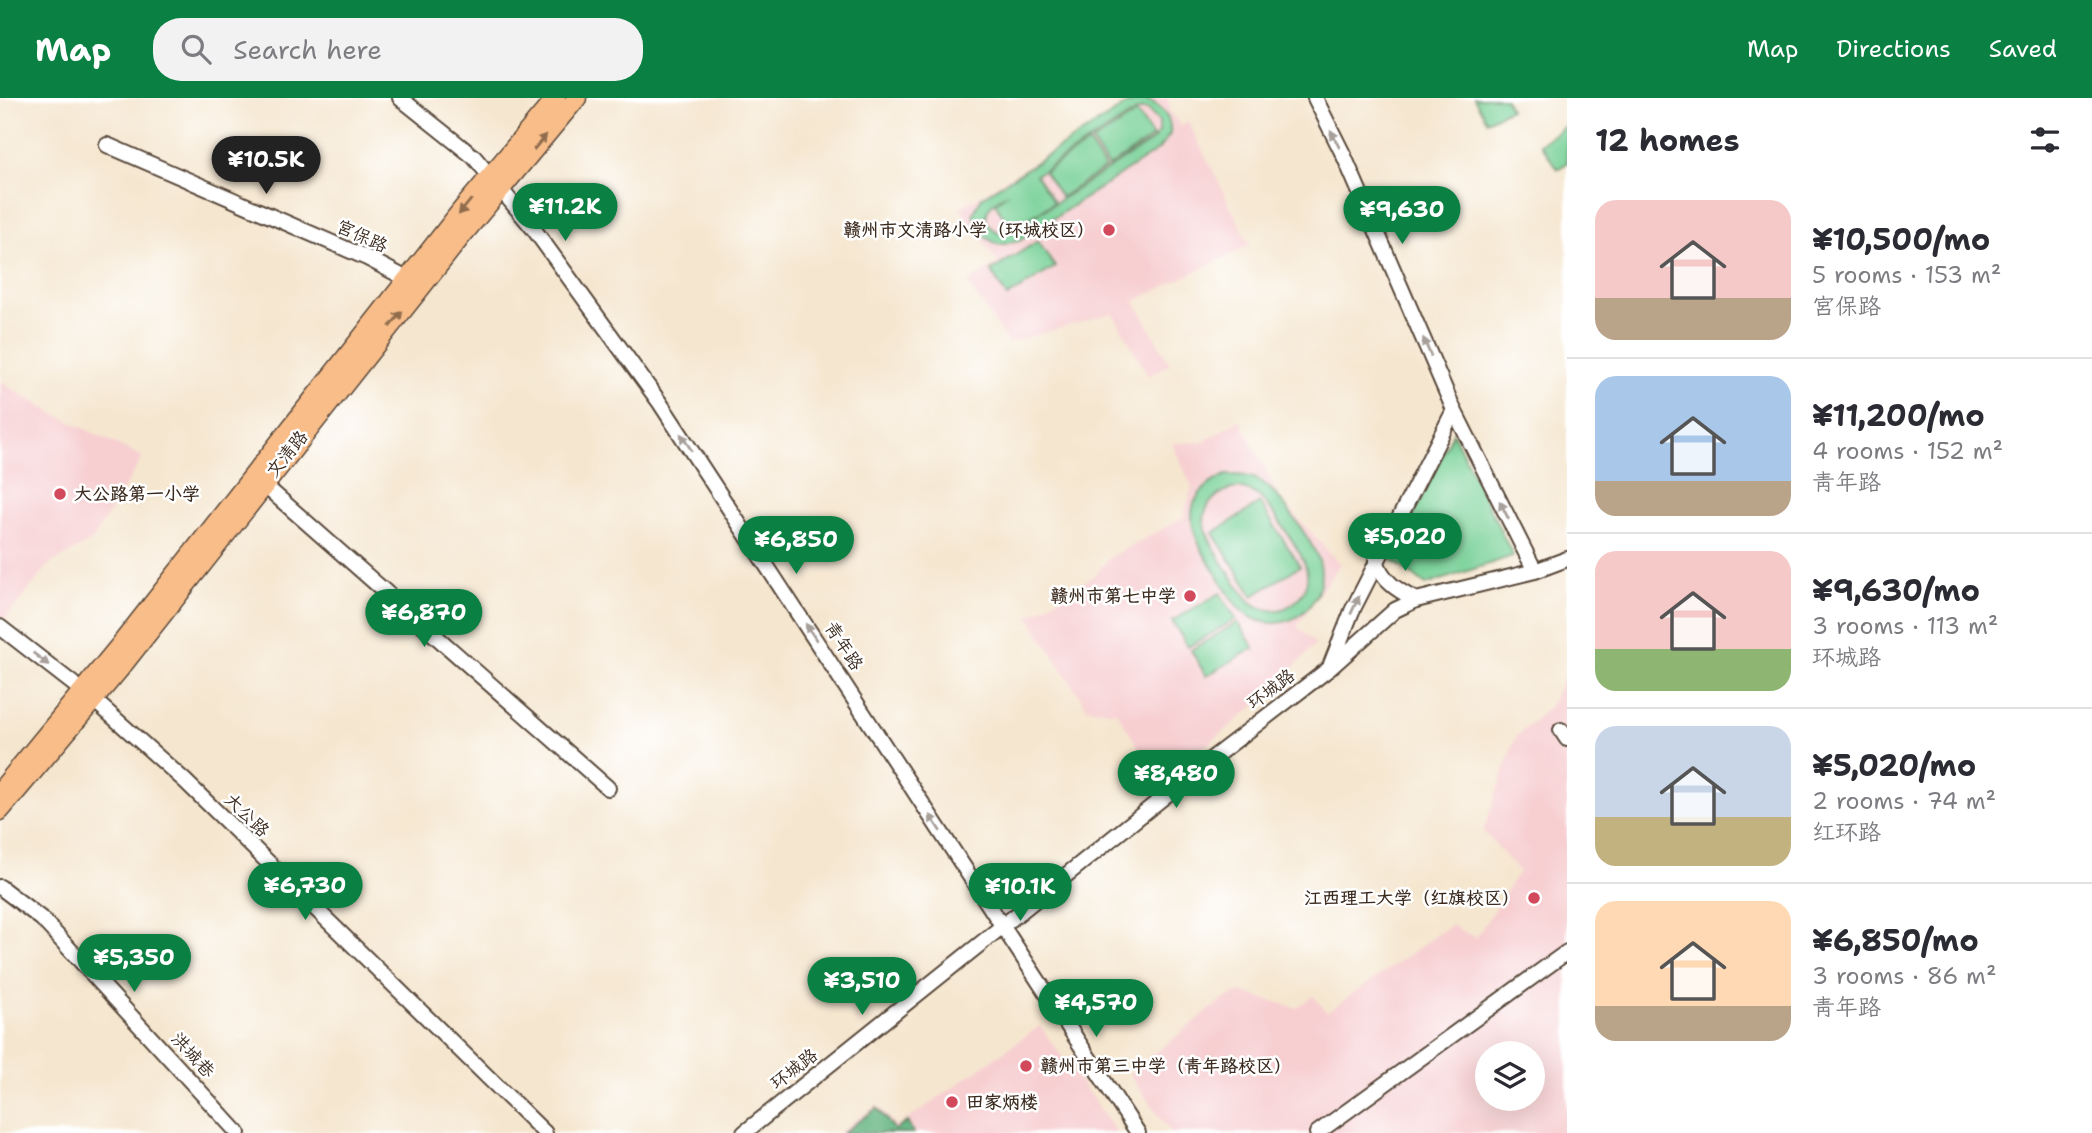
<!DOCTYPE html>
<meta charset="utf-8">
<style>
body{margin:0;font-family:"Shantell Sans","LXGW WenKai TC",sans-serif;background:#f2f2f3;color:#2b2b33;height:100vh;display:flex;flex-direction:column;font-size:26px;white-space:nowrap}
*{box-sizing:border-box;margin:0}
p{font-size:23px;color:#7c7c81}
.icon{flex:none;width:38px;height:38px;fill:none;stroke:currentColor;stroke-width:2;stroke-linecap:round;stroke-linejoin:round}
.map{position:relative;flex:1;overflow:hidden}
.drawer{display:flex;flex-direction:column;background:#fff;width:525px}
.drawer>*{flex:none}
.tools{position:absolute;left:1475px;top:943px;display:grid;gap:14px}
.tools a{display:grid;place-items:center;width:70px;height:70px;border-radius:50%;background:#fff;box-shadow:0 7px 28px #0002;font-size:35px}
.price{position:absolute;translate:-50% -60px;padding:0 16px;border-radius:24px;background:#0b8043;color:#fff;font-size:23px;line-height:46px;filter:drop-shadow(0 2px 4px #0008)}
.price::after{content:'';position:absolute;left:50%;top:42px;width:21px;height:16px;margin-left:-10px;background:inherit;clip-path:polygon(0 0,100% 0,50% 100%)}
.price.active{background:#222;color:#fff}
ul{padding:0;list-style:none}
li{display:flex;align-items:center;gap:21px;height:175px;padding:0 28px}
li+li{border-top:2px solid #e1e1e2}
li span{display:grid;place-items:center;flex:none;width:196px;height:140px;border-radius:21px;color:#555}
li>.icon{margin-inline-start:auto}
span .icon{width:84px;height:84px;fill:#fffc;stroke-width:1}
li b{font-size:30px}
h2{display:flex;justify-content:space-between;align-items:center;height:84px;padding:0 28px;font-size:30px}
header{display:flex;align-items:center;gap:42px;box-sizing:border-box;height:98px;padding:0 35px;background:#0b8043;color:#fff}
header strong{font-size:33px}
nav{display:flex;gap:38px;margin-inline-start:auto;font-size:24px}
.search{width:490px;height:63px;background:#f2f2f3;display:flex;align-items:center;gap:18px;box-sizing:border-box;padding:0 24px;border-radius:28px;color:#7c7c81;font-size:26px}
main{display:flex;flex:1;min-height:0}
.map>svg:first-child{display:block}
</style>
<header>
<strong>Map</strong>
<div class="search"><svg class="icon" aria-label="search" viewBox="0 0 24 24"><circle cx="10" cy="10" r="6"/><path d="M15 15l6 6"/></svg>Search here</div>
<nav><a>Map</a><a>Directions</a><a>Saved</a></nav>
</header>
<main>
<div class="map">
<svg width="1567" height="1035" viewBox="0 0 1567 1035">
<rect width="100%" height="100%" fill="#fff"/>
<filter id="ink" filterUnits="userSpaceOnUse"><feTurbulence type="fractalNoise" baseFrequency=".0143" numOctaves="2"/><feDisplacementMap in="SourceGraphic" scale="14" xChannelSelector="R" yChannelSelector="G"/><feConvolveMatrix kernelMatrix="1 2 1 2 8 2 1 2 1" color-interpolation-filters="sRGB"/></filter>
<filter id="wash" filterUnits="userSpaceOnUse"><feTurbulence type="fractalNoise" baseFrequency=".00686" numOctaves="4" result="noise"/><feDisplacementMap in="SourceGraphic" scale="28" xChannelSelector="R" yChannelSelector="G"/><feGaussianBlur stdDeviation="1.57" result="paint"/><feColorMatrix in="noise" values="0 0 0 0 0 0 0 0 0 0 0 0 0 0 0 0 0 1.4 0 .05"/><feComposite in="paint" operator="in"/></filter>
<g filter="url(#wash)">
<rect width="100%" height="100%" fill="#f5e6cf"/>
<path fill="#f7cfd1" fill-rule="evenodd" d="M1137 0H1168L1170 14 1181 28 1188 23 1250 147 1135 203 1170 266 1148 278 1113 215 1008 245 968 185 998 165 960 110Z
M0 284 55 316 143 359 92 443 49 467 0 527Z
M1240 321 1279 399 1340 466 1297 528 1316 546 1270 595 1197 655 1157 680 1117 614 1087 610 1029 519 1095 477 1110 459 1183 420 1192 389 1172 345 1203 344Z
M1567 573V1035H1171L1129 976 1222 902 1240 894 1297 910 1313 898 1327 914 1451 827 1476 840 1519 773 1483 733 1516 639 1550 608ZM1488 956H1533V1001H1488Z
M1040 928 1117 1035H838L877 1007 897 1029Z"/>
<path fill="#77d096" stroke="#597d5a" stroke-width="2" fill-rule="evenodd" d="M1474 0H1505L1510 11 1487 23Z
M1142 1C1160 4 1172 18 1170 36L1158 52 1019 143 999 147 980 136 973 116 982 99 1128 6ZM1138 12H1148L1159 24V34L1153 42 1010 134C999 137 991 131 986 122 986 107 997 102 1008 95L995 105 1012 132 1054 104 1036 77Z
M1137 15 1153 39 1108 69 1092 44Z
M1567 27V65L1558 71 1540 46Z
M1089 45 1105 70 1061 99 1044 74Z
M1038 143 1055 169 1007 199 991 173Z
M1453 335 1513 458 1426 487 1392 462Z
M1226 377C1239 377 1251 377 1262 384 1278 394 1315 447 1320 466 1323 479 1319 496 1311 506 1294 528 1263 532 1241 512 1231 503 1225 488 1217 477 1193 440 1171 402 1226 377ZM1239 390C1248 392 1256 395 1263 402 1273 413 1303 456 1306 470 1312 492 1292 515 1270 512 1263 511 1255 508 1250 503 1239 491 1208 445 1205 429 1200 408 1219 391 1239 390Z
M1260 405 1300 468 1253 498 1213 435Z
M1220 495 1236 521 1188 549 1172 523Z
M1238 524 1254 550 1206 578 1191 552Z"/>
<path fill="#61b27f" stroke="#4e6e4e" stroke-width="2" d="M877 1010 895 1032 907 1024 914 1035H843Z"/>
</g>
<g filter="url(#ink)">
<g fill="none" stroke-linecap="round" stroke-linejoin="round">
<g stroke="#574639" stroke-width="18">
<path id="minor" d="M400 0 474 59 533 130 660 305 1138 1035
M1315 0 1344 58 1454 312 1535 473
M107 47 367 160 409 182
M263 386 608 690
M1376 462C1382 483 1397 492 1416 502
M0 529 94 602 185 683 545 1035
M1331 566 1352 513 1454 312
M1561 632 1567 641
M0 789 42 821 238 1035
M744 1035 1210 662 1330 570 1395 512 1416 502 1535 473 1567 461
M1317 1035 1567 854"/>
</g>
<g stroke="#574639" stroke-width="21">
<path id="major" d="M0 693 120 547 463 110 556 0
M0 713 119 572 461 139 577 0"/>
</g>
<use href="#minor" stroke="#fff" stroke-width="14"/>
<use href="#major" stroke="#f8bd89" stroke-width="18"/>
</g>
<defs><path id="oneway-solid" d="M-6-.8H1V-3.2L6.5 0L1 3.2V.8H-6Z" transform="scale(1.75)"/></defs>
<g fill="#a79f9a">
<use href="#oneway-solid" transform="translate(1335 41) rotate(-117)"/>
<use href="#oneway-solid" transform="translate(1427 249) rotate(-113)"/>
<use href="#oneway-solid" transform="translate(686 344) rotate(-124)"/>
<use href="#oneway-solid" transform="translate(1504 412) rotate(-117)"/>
<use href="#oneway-solid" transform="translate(1355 507) rotate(-65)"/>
<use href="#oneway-solid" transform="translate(811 534) rotate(-123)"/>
<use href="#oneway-solid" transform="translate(41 561) rotate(38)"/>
<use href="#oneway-solid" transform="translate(935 725) rotate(-123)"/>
</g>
<g fill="#906c4e">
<use href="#oneway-solid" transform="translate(540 44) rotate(-50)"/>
<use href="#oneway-solid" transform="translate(465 109) rotate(129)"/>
<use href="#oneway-solid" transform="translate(396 221) rotate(-50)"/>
</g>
</g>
<g fill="#d1495b" stroke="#fff" stroke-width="2.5">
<circle cx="1109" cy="132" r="7"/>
<circle cx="60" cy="396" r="7"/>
<circle cx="1190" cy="498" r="7"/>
<circle cx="1534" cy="800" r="7"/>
<circle cx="1026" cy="968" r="7"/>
<circle cx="952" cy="1004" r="7"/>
</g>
<g text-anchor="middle" stroke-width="5" stroke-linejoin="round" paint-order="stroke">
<g font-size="18" font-weight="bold" fill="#3b2a1e" stroke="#fff" text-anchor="end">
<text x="1095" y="138">赣州市文清路小学（环城校区）</text>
<text x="74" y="402" text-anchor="start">大公路第一小学</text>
<text x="1176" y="504">赣州市第七中学</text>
<text x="1520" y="806">江西理工大学（红旗校区）</text>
<text x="1040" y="974" text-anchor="start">赣州市第三中学（青年路校区）</text>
<text x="966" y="1010" text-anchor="start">田家炳楼</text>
</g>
<g font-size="18" fill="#3b2a1e" stroke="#fff">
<text transform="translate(362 138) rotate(24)" y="6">宫保路</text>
<text transform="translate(287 356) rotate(-51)" y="6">文清路</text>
<text transform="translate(844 548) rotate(57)" y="6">青年路</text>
<text transform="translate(1271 591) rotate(-37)" y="6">环城路</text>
<text transform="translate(247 717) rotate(44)" y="6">大公路</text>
<text transform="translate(193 957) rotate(47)" y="6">洪城巷</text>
<text transform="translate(794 971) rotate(-38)" y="6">环城路</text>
</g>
</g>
</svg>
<div class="tools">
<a><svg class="icon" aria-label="layers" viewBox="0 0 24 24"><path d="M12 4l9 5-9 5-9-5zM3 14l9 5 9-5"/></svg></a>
</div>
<b class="price active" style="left:266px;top:98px">¥10.5K</b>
<b class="price" style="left:565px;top:145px">¥11.2K</b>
<b class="price" style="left:1402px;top:148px">¥9,630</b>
<b class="price" style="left:1405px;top:475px">¥5,020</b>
<b class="price" style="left:796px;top:478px">¥6,850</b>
<b class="price" style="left:424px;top:551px">¥6,870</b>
<b class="price" style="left:1176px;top:712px">¥8,480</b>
<b class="price" style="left:305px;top:824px">¥6,730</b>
<b class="price" style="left:1020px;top:825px">¥10.1K</b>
<b class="price" style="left:134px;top:896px">¥5,350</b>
<b class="price" style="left:862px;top:919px">¥3,510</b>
<b class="price" style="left:1096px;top:941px">¥4,570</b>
</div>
<section class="drawer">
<h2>12 homes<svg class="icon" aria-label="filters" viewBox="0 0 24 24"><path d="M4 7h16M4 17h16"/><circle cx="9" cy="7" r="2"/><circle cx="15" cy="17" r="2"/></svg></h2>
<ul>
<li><span style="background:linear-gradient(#f6c9c9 70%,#b9a48a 0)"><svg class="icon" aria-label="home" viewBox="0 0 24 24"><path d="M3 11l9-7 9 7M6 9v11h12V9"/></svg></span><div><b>¥10,500/mo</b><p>5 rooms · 153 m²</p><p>宫保路</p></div></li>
<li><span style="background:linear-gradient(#a9c7e8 75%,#b9a48a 0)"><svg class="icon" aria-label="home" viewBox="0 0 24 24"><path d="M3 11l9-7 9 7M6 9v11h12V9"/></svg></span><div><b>¥11,200/mo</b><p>4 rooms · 152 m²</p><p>青年路</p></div></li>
<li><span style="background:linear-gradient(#f6c9c9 70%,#8fb573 0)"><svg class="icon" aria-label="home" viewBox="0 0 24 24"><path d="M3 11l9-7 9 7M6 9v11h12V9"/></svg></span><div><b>¥9,630/mo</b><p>3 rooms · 113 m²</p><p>环城路</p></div></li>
<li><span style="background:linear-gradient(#c9d6e8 65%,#c2b280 0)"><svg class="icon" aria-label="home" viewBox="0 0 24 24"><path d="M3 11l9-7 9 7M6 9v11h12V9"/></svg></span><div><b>¥5,020/mo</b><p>2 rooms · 74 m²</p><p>红环路</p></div></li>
<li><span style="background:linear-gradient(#ffd9b3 75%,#b9a48a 0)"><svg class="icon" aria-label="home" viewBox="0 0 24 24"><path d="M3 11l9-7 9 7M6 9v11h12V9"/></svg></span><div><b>¥6,850/mo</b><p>3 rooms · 86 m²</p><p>青年路</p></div></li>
</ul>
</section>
</main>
